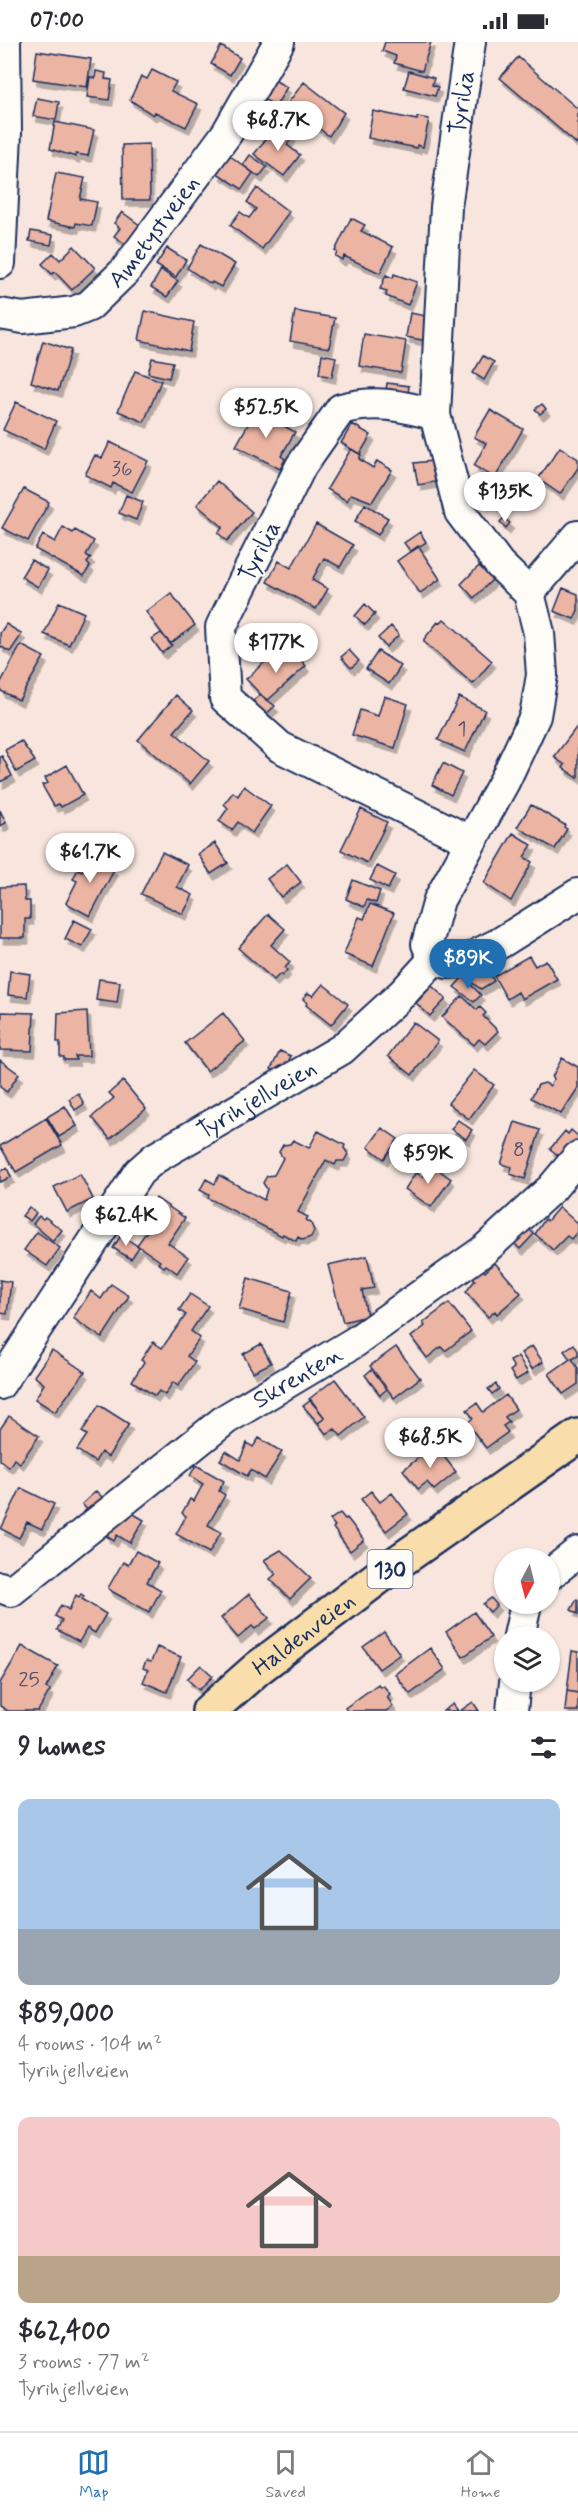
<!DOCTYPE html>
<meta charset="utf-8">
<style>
body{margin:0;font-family:Mynerve,sans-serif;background:#f2f2f3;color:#2b2b33;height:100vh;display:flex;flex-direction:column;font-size:22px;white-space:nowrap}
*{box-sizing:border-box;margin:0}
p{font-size:20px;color:#7c7c81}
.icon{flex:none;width:33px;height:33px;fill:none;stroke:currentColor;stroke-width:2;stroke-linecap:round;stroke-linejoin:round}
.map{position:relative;height:1669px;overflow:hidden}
.panel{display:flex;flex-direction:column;background:#fff;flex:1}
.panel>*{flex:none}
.needle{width:39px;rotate:187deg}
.fabs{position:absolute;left:494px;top:1506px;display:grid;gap:12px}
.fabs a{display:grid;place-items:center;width:66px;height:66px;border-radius:50%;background:#fff;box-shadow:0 2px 4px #0004;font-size:30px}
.price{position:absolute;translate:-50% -51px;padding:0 14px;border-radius:21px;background:#fff;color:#222;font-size:20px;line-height:39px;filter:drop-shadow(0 2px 3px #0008)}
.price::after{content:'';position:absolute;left:50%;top:36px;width:18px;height:14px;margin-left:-9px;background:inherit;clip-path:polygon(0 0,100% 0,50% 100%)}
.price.on{background:#1f6fb2;color:#fff}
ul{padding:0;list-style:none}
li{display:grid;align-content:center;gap:12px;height:318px;padding:0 18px}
li span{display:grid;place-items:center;height:186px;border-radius:12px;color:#555}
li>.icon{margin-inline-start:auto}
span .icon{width:108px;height:108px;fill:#fffc;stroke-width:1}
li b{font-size:26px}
h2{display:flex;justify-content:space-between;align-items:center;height:72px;padding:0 18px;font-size:26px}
.status{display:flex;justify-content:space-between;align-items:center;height:42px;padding:0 30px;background:#fff;direction:ltr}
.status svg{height:16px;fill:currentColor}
.tabs{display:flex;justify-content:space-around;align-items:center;height:84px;border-top:2px solid #e1e1e2;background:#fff;font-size:16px;color:#7c7c81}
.tabs a{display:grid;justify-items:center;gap:3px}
.tabs .on{color:#1f6fb2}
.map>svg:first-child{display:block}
</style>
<div class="status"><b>07:00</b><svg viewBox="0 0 49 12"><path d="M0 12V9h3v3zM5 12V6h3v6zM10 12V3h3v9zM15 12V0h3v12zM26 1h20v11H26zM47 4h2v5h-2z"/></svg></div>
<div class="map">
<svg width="578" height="1669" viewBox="0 0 578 1669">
<defs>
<filter id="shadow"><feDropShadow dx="3.5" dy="6" stdDeviation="0" flood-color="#0004"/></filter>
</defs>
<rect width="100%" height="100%" fill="#f8e6de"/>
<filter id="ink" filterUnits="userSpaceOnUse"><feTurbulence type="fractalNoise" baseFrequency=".0167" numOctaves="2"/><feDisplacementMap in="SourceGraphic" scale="12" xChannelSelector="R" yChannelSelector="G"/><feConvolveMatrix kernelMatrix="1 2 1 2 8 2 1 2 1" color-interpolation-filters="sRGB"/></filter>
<g filter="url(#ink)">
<path fill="#ecb4a3" stroke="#1b2f5e" stroke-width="1.5" filter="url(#shadow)" d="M385 0H431L422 29 394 21 396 14 382 9Z
M221 4 240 16 230 33 211 22Z
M37 9 91 17 87 45 33 37Z
M518 15 578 67V103L500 36Z
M152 28 176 40 171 49 198 62 186 85 155 70 153 73 130 58 141 34 147 37Z
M96 29 106 31 105 37 112 38 109 58 87 55 90 35 95 36Z
M409 29 434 36 432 43 438 45 435 54 404 46Z
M274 38 287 45 276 64 263 57Z
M304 40 344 71 329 94 287 62Z
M37 56 59 60 56 78 33 74Z
M373 69 417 78V75L429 77 423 105 417 103V106L368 96Z
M55 80 94 88 88 114 76 112V115L50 107Z
M277 84 292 95 287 103 300 113 284 134 254 112Z
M149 102 150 158H123L122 103Z
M229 113 253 131 242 147 217 131Z
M250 113 267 125 259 135 243 123Z
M56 131 85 136 80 157 97 160 92 184 76 181 75 185 46 179Z
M257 146 289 170 262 207 230 183 240 170 249 176 256 167 247 160Z
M122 170 141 184 127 203 114 194 120 186 114 181Z
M351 176 365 183 361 189 393 205 380 231 344 214 342 218 335 214 337 210 335 209Z
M31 189 53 193 51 203 29 199Z
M201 202 235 222 221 245 212 240 211 242 187 226Z
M74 204 95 226 72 248 55 230 52 232 42 222 53 211 60 218Z
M167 206 186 218 176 235 156 223Z
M161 228 178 239 167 255 151 245Z
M394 232 417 240 408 263 386 254 387 249 380 247 386 233 393 236Z
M145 269 194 280 189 309 139 298Z
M295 269 335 276 329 306 290 299Z
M410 271 431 275 427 299 406 295Z
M364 292 406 299 401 331 359 324Z
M43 299 71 308 58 349 31 340Z
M322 312 336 315 332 335 319 332Z
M483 314 494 320 484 338 473 331Z
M152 316 173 320 169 336 148 331Z
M135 329 161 339 144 380 118 369Z
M387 341 409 344 407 358 385 354Z
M16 360 56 379 44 407 3 388Z
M542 362 546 367 540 372 535 367Z
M256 368 295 390 281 414 285 417 280 427 236 404Z
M490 368 523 387 495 436 474 424 486 401 474 395Z
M352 382 371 393 360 412 341 401Z
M110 400 148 419 132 450 113 441 111 446 85 433 95 413 102 416Z
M560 405 578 417V426L560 452 538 437Z
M351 407 361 413 359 417 373 426 377 419 392 428 372 460 351 452 347 459 327 447Z
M432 419 435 440 418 443 414 421Z
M217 439 252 470 227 499 218 491 223 485 197 463Z
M24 447 49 460 28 499 2 486Z
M126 453 143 460 136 478 119 471Z
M365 462 388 476 378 493 355 479Z
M504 476 510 481 506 486 500 480Z
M316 482 353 503 340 525 324 516 312 538 328 547 316 567 267 540 279 519 291 526Z
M63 485 73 491 75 488 94 499 86 513 91 516 87 521 90 524 84 534 35 507 43 493 55 500Z
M420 490 426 500 411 510 404 501Z
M418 504 440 537 420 551 397 519Z
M31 518 48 528 38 545 21 535Z
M479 524 493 537 474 556 461 542Z
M563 546 578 552V568L574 577 554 569Z
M171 551 195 583 170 602 146 570Z
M59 560 84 571 69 603 44 592Z
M365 562 375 572 365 583 355 574Z
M444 577 492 619 473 642 424 600V597L438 580 440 581Z
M6 582 22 592 10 610 0 604V591Z
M391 584 399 593 386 605 378 596Z
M161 591 172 603 162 611 152 597Z
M21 603 44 615 19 658 1 649 0 642Z
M289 605 306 624 267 659 246 637 268 617 271 621Z
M349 608 359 619 351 626 341 615Z
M378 609 401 624 389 642 366 627Z
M176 653 193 668 174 690 209 719 190 742 138 698Z
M261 653 275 664 265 673 253 659Z
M384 654 408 662 395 706 352 693 360 668 378 674Z
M459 655 485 668 465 710 438 698Z
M578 683V736L563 726 565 723 554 715Z
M21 699 35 719 16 730 5 708Z
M2 714 12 734 0 740V715Z
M443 721 462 731 451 753 432 743Z
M67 723 83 753 61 765 59 762 54 764 42 743 48 741 45 736Z
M244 744 271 764 252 791 238 780 232 788 219 779 228 766 224 762 233 750 238 754Z
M531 763 565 783 564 785 567 787 555 807 517 785Z
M361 767 387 780 367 821 341 808Z
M0 768 6 781 0 784Z
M513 791 532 803 524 815 532 820 511 859 484 841Z
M215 801 228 821 211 832 198 812Z
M97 810 110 816 106 824 114 828 90 874 66 861 77 839 73 837 78 827 82 829 89 815 93 818Z
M162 810 188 823 177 845 193 853 183 872 141 852Z
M287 822 301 840 281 855 267 837Z
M377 824 395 833 388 847 370 838Z
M353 838 380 849 376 861 367 858 364 865 346 857Z
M24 844 25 859H30V877H25V896H0V845Z
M370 862 394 871 373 924 344 912 359 875 364 877Z
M268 872 285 887 271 903 290 920 285 926 287 928 282 934 280 932 274 938 238 906Z
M74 878 92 887 82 905 65 897Z
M529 914 535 924 546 918 557 937 522 957 518 950 507 957 494 934Z
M484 922 494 939 481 947 464 935Z
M10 929 30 932 27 955 8 953Z
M463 935 481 953 474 960 454 945Z
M99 937 120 940 117 961 96 958Z
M323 942 348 962 331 983 306 963 307 961 303 957 308 951 313 954Z
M432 944 446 957 430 974 416 961Z
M462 954 477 968 480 965 486 971 483 974 498 989 485 1002 479 997 474 1003 442 975Z
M87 969 89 1014H75L76 1018H64V1015H60V1000H57L58 971Z
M2 970 34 971 32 1009 0 1008Z
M223 971 245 999 207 1029 185 1001Z
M413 980 438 999 412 1033 388 1014Z
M280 1009 291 1014 282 1032 271 1027Z
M562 1016 578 1025V1046L561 1072 531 1056 538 1043 545 1041 550 1044 554 1037 552 1035Z
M0 1018 19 1032 7 1050 0 1045Z
M474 1028 494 1043 469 1077 448 1061Z
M123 1039 146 1067 110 1097 92 1075 114 1056 109 1051Z
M78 1051 84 1062 75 1068 69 1057Z
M65 1064 77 1084 59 1095 47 1075Z
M46 1076 62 1103 16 1130 0 1104Z
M458 1078 472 1088 466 1097 451 1087Z
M515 1080 540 1088 525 1137 510 1132 512 1125 501 1122Z
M382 1086 398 1097 384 1117 368 1105Z
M571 1088 578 1094V1098L563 1117 550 1107 565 1089 568 1092Z
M318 1089 345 1103 344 1106 348 1112 344 1119H337L335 1123 326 1118 298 1170 308 1175 306 1178 311 1181 314 1189 311 1195 303 1198 298 1195 296 1199 283 1192 282 1194 208 1156 209 1153 200 1148 206 1137 215 1142 219 1133 264 1158 267 1147 263 1141 267 1134 274 1133 283 1116 279 1110 283 1103 290 1102 293 1098 309 1106Z
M431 1122 451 1137 431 1165 405 1147 416 1130 422 1135Z
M7 1126 11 1135 0 1140V1129Z
M80 1132 93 1157 67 1170 54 1145Z
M156 1156 185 1176 168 1201 188 1215 177 1231 166 1223 164 1225 158 1221 160 1219 137 1203 147 1189 137 1182Z
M29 1165 36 1171 30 1179 22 1174Z
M559 1165 578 1182V1189L571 1197 567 1194 553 1208 535 1192 545 1177 547 1179Z
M39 1174 43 1177 45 1175 62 1188 53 1199 33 1182Z
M526 1184 534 1192 520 1207 512 1199Z
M37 1190 60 1206 47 1224 24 1208Z
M121 1193 139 1205 131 1217 113 1206Z
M367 1214 374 1246 362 1248 367 1274 343 1280 328 1223Z
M495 1221 521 1251 497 1272 495 1269 488 1275 466 1250 475 1238 472 1234 481 1226 485 1230Z
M248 1236 292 1249 283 1280 239 1267Z
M0 1238 11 1240 7 1272 0 1271Z
M111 1242 129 1254 102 1296 73 1276 91 1249 101 1257Z
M190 1252 208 1264 191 1289 200 1296 187 1314 195 1320 178 1344 173 1340 165 1353 159 1349 155 1354 132 1339 144 1320 141 1318 153 1300 162 1306 186 1273 179 1268Z
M449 1261 471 1289 445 1309 441 1305 427 1316 411 1295 425 1284 423 1281Z
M261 1302 271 1321 253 1330 243 1312Z
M574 1302 578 1309V1314L572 1317 578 1326V1342L563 1352 549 1332 570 1317 564 1309Z
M532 1304 543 1320 532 1327 521 1311Z
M396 1305 420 1336 394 1356 370 1324Z
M52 1308 85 1330 55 1370 35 1357 44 1342 34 1334Z
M518 1315 528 1331 516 1338 510 1329 514 1326 510 1319Z
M372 1327 387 1347 380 1353 365 1333Z
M335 1337 364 1375 341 1394 335 1387 326 1392 318 1381 325 1376 309 1357Z
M496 1342 499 1347 492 1352 488 1347Z
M506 1353 516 1367 505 1375 509 1380 503 1384 508 1390 486 1406 467 1381 473 1376 467 1368 477 1361 483 1370Z
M311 1358 325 1376 318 1381 303 1364Z
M99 1363 129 1382 108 1415 101 1410 95 1420 77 1408 87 1393 82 1390Z
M9 1374 39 1394 20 1421 14 1417 9 1425 0 1418V1387Z
M259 1396 282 1410 265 1437 251 1428 247 1434 220 1418 226 1409 240 1418 247 1401 253 1405Z
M435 1403 456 1430 434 1448 427 1440 418 1447 403 1428Z
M196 1423 224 1439 219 1449 225 1453 208 1483 221 1490 209 1511 176 1492 186 1474 182 1471 190 1457 194 1459 203 1442 190 1434Z
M21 1446 54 1462 42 1487 27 1480 19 1496 1 1487Z
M96 1449 104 1457 89 1470 82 1462Z
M371 1449 380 1460 392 1451 408 1472 386 1489 361 1457Z
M127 1468 144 1478 130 1501 117 1493 114 1499 106 1494 115 1479Z
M340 1471 345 1477 347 1476 364 1498 350 1509 333 1486 335 1484 330 1478Z
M281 1508 311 1536 290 1557 270 1537 276 1532 264 1518Z
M136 1509 158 1521 147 1540 161 1548 149 1570 113 1550 108 1546 123 1520 128 1523Z
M81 1552 84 1554 82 1557 106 1572 95 1591 87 1586 79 1600 57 1588 62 1578 55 1574 61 1563 69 1568 76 1553 79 1555Z
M249 1552 269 1576 255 1587 252 1584 238 1596 221 1576Z
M491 1556 497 1563 490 1570 483 1562Z
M577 1557 578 1558V1572L571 1568Z
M474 1570 491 1595 463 1615 446 1590Z
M384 1590 400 1612 379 1627 363 1605Z
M22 1604 58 1624 46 1646 50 1648 38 1669H8L0 1664V1641Z
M157 1605 181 1615 167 1650 143 1640 148 1628 143 1626 146 1619 151 1620Z
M430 1606 445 1627 410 1652 395 1632Z
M572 1609 578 1610V1651L567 1649Z
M201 1623 213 1634 199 1648 187 1637Z
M378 1642 380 1645 383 1643 390 1652 387 1655 393 1664 386 1669H347L345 1666Z
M567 1649 578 1651V1669H565Z
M473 1660 479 1669H460Z
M453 1662 458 1669H443Z"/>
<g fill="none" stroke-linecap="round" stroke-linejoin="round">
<g stroke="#1b2f5e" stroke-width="34">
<g id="minor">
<path d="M0 221 6 91 5 0"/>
<path id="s1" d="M0 272 23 276 74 270 89 264 125 229 227 91 279 0"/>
<path id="s2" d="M435 373 446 165 470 0"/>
<path d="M529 551 578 494"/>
<path d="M434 917 427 902 439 858 505 738 535 674 542 633 539 591 529 551 499 522 460 470 435 373C402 363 375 358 341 367L301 424 221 585 225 656 280 705 470 799"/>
<path d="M434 917 447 921 462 920 500 901 578 852"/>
<path id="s3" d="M0 1342 139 1130 155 1116 342 1007 403 951 434 917"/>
<path d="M549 1533 578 1510"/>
<path id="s4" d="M0 1545 11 1549 226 1377 355 1300 483 1209 552 1146 578 1115"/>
<path d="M519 1594 526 1562"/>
<path d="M512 1669 515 1640"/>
</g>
</g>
<g stroke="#1b2f5e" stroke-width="38">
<g id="major">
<path id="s5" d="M209 1669 258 1626 401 1518 578 1394"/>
</g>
</g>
<use href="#minor" stroke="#fdfcf7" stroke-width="30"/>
<use href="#major" stroke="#f9deab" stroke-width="33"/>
</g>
</g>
<g text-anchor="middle" stroke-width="4.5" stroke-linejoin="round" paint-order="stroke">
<g font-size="21" fill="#4f506f">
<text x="122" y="433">36</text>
<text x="462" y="693">1</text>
<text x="519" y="1114">8</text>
<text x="29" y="1644">25</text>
</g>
<rect fill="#fdfcf7" stroke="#5f6c8c" stroke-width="1.5" x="367.5" y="1508" width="45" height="38" rx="4.5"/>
<g font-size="22" font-weight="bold" fill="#1b2f5e">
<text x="390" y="1535">130</text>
</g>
<g font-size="24" fill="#1b2f5e" stroke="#fdfcf7">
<text dy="8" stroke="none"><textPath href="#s2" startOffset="314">Tyrilia</textPath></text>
<text dy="8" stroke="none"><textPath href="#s1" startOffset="190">Ametystveien</textPath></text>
<text transform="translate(259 509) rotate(-63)" y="8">Tyrilia</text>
<text dy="8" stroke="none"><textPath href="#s3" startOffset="392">Tyrihjellveien</textPath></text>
<text dy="8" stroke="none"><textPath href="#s4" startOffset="370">Skrenten</textPath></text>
<text dy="8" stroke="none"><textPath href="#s5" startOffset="122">Haldenveien</textPath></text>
</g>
</g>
</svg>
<div class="fabs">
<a><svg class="needle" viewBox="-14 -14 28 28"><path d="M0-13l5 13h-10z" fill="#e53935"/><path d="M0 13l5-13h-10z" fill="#7c7c81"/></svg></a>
<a><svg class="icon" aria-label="layers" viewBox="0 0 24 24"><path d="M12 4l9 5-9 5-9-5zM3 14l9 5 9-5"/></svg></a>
</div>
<b class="price" style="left:278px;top:110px">$68.7K</b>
<b class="price" style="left:266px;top:397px">$52.5K</b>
<b class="price" style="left:505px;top:481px">$135K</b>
<b class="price" style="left:276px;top:632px">$177K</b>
<b class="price" style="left:90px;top:842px">$61.7K</b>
<b class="price on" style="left:468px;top:948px">$89K</b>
<b class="price" style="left:428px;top:1143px">$59K</b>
<b class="price" style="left:126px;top:1205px">$62.4K</b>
<b class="price" style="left:430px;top:1427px">$68.5K</b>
</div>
<section class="panel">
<h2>9 homes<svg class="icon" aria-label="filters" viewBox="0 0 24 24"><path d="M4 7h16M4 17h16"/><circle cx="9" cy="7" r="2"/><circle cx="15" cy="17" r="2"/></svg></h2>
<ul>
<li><span style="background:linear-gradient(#a9c7e8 70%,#9aa5b1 0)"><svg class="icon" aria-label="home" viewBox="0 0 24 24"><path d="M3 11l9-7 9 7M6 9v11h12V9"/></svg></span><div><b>$89,000</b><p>4 rooms · 104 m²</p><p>Tyrihjellveien</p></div></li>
<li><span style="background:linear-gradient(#f6c9c9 75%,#b9a48a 0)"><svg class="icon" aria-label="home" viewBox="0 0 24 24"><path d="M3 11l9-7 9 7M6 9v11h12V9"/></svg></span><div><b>$62,400</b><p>3 rooms · 77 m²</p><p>Tyrihjellveien</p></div></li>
</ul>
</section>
<nav class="tabs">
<a class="on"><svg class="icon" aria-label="map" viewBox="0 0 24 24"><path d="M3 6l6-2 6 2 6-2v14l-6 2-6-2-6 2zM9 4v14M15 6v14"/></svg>Map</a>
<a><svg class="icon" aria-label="saved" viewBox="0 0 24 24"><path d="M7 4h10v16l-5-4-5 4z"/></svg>Saved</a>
<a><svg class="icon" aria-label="home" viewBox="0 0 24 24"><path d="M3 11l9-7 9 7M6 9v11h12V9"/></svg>Home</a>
</nav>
